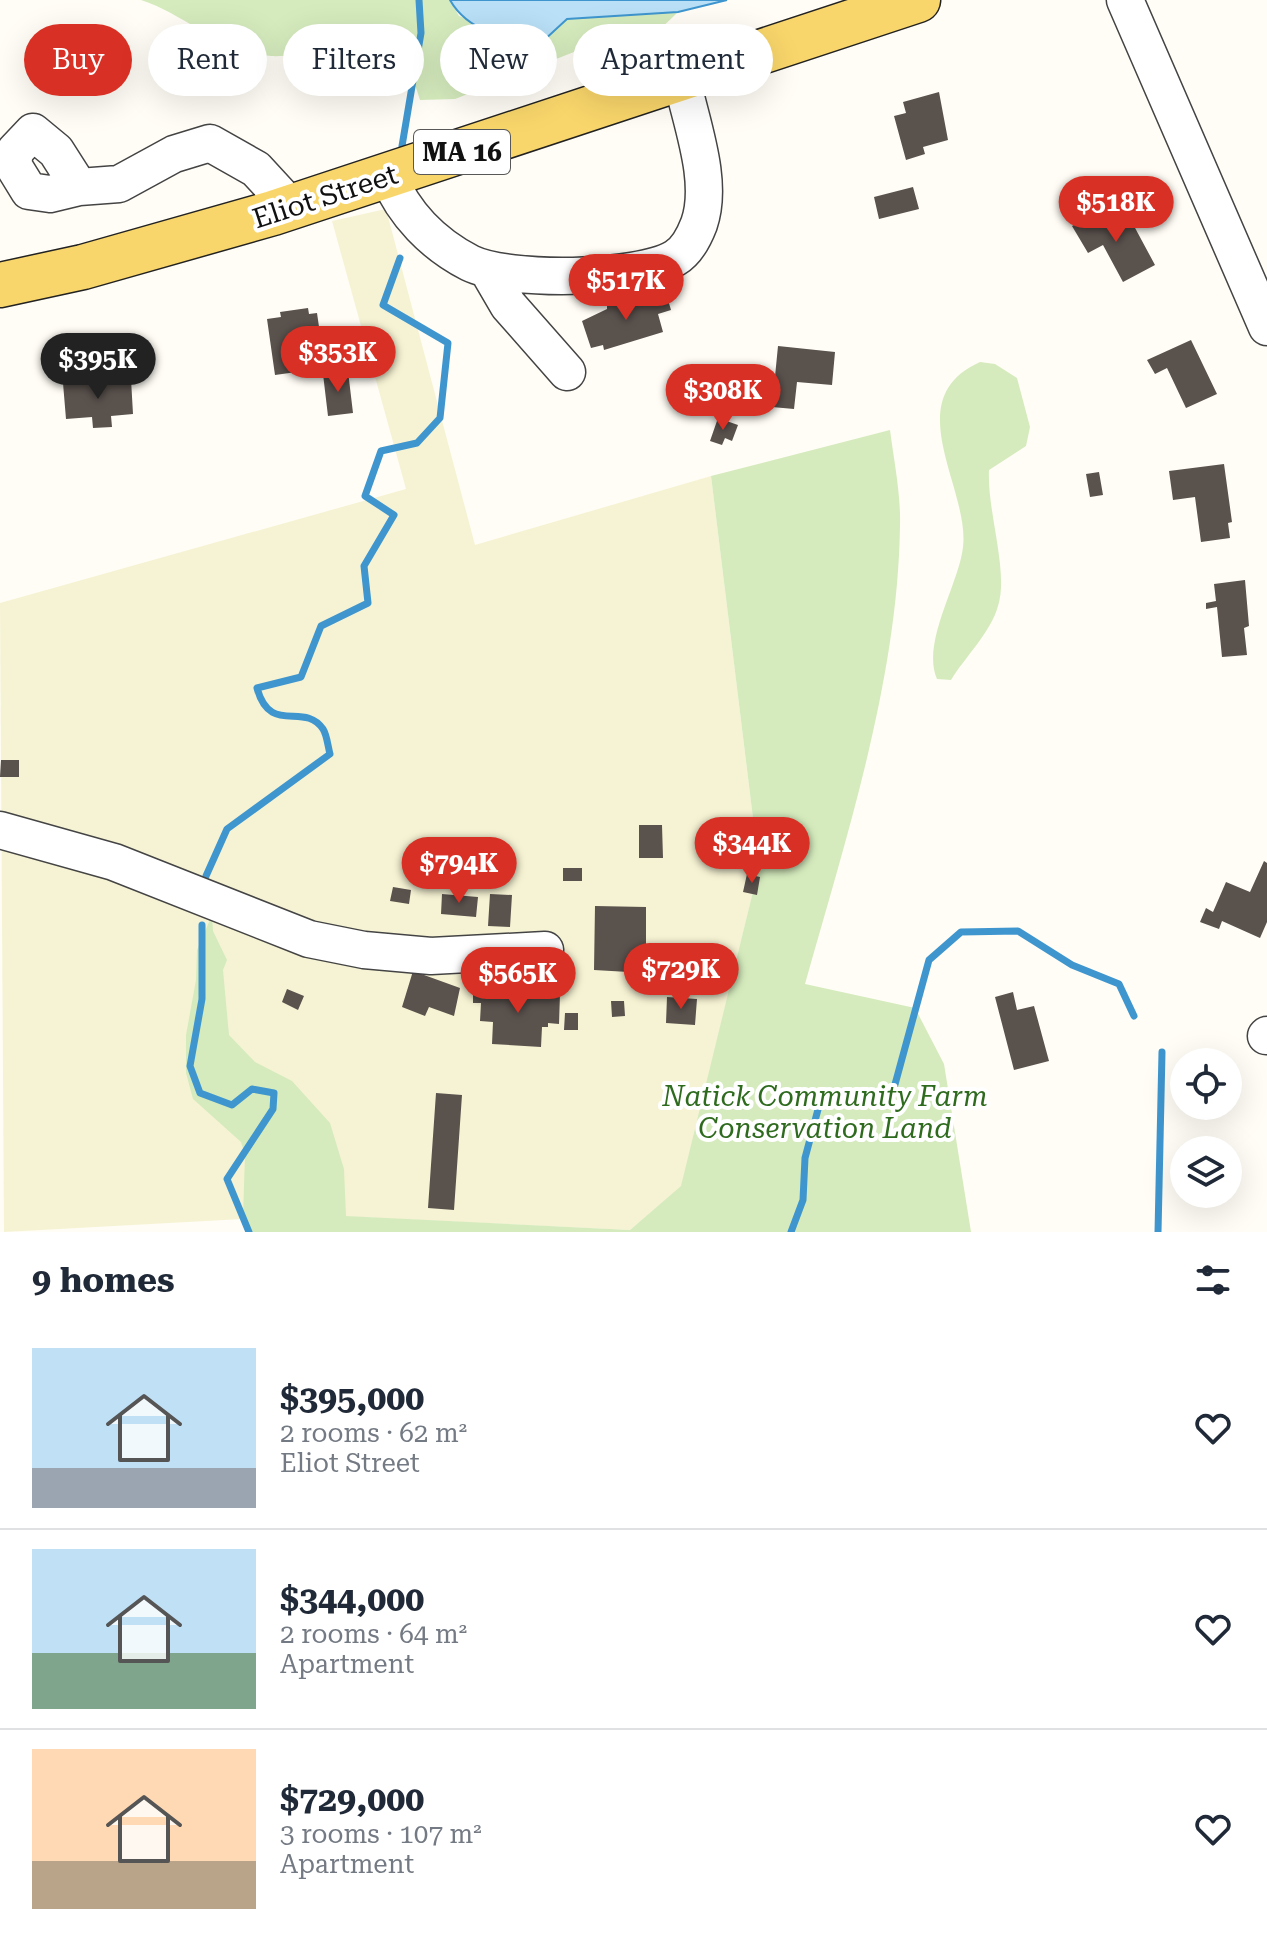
<!DOCTYPE html>
<meta charset="utf-8">
<style>
body{margin:0;font-family:"Roboto Serif",serif;background:#f2f2f3;color:#1f2937;height:100vh;display:flex;flex-direction:column;font-size:30px;white-space:nowrap}
*{box-sizing:border-box;margin:0}
p{font-size:26px;color:#747a83}
.icon{flex:none;width:44px;height:44px;fill:none;stroke:currentColor;stroke-width:2;stroke-linecap:round;stroke-linejoin:round}
.map{position:relative;height:1232px;overflow:hidden}
.side{display:flex;flex-direction:column;background:#fff;flex:1}
.side>*{flex:none}
.hud{position:absolute;left:24px;top:24px;width:800px;height:72px;display:flex;gap:16px}
.fabs{position:absolute;left:1170px;top:1048px;display:grid;gap:16px}
.fabs a{display:grid;place-items:center;width:72px;height:72px;border-radius:50%;background:#fff;box-shadow:0 8px 32px #0002;font-size:40px}
.price{position:absolute;translate:-50% -68px;padding:0 18px;border-radius:28px;background:#d93025;color:#fff;font-size:26px;line-height:52px;filter:drop-shadow(0 2px 4px #0008)}
.price::after{content:'';position:absolute;left:50%;top:48px;width:24px;height:18px;margin-left:-12px;background:inherit;clip-path:polygon(0 0,100% 0,50% 100%)}
.price.active{background:#222;color:#fff}
ul{padding:0;list-style:none}
li{display:flex;align-items:center;gap:24px;height:200px;padding:0 32px}
li+li{border-top:2px solid #e0e1e3}
li span{display:grid;place-items:center;flex:none;width:224px;height:160px;border-radius:0px;color:#555}
li>.icon{margin-inline-start:auto}
span .icon{width:96px;height:96px;fill:#fffc;stroke-width:1}
li b{font-size:34px}
h2{display:flex;justify-content:space-between;align-items:center;height:96px;padding:0 32px;font-size:34px}
.pill{padding:0 28px;border-radius:36px;background:#fff;box-shadow:0 8px 32px #0002;font-size:28px;line-height:72px}
.pill.active{background:#d93025;color:#fff}
.map>svg:first-child{display:block}
</style>
<div class="map">
<svg width="1267" height="1232" viewBox="0 0 1267 1232">
<rect width="100%" height="100%" fill="#fffdf5"/>
<path fill="#f6f3d4" d="M386 209 475 545 711 476 759 867 682 1186 630 1230 314 1215 4 1232 0 603 406 489 332 221Z"/>
<path fill="#d5ebbd" d="M141 0H450L459 16 540 43 567 19 678 12 652 37 628 45 584 48 455 99 420 100C415 84 409 62 393 53 365 36 304 58 271 56 219 52 187 15 141 0Z
M980 362 995 364 1017 378 1030 427 1026 446 989 470C987 512 1009 572 998 606 991 632 965 657 951 680L937 679C921 643 959 584 963 547 970 488 897 399 980 362Z
M890 430C894 461 901 495 900 526 898 679 846 838 805 984L915 1008 944 1064 971 1232H247L243 1217 245 1155 241 1142 193 1099 186 1073V1035L196 980 197 950 212 915 213 931 227 960 223 970 229 1035 255 1062 292 1081 330 1123 344 1169 346 1216 630 1230 681 1186 759 867 711 476Z"/>
<path fill="#b9e0f7" stroke="#3f96cf" stroke-width="2" d="M450 0H727L678 12 567 19 541 43C506 39 468 32 450 0Z"/>
<g fill="none" stroke-linecap="round" stroke-linejoin="round">
<path stroke="#3f96cf" stroke-width="7" d="M402 146 421 33 419 0
M206 876 227 829 330 754C328 747 327 735 323 729 304 701 270 736 257 688L301 677 321 626 368 603 364 566 394 515 365 496 381 451 417 443 440 418 448 343 383 305 400 258
M202 925V999L190 1066 200 1093 232 1105 252 1089 274 1093 273 1109 227 1179 249 1232
M791 1232 803 1200 805 1158 820 1102 891 1099 929 960 961 932 1018 931 1072 965 1119 984 1134 1016
M1158 1232 1162 1052"/>
</g>
<path fill="#5a524d" d="M939 92 948 140 923 147 925 154 906 160 894 116 906 113 903 102Z
M913 187 919 209 879 219 874 197Z
M1127 213 1155 265 1123 282 1103 245 1088 253 1072 226 1093 214 1098 224Z
M666 293 671 310 658 314 663 332 604 350 603 345 591 348 582 321 607 309V306L628 300 629 304Z
M308 308 309 314 317 313 325 368 275 375 267 319 281 317 280 312Z
M1191 340 1217 394 1186 408 1167 368 1155 374 1147 360Z
M778 346 835 352 832 385 797 382 794 409 772 407Z
M348 371 353 413 328 416 323 374Z
M131 379 133 414 111 416 112 427 93 428 92 417 66 419 63 383Z
M718 418 738 425 732 441 725 438 722 445 710 441Z
M1224 464 1232 522 1228 523 1230 538 1201 542 1195 497 1173 500 1169 471Z
M1099 472 1103 495 1090 497 1086 474Z
M1245 580 1249 626 1244 628 1247 655 1222 657 1217 607 1206 609V603L1216 601 1214 584Z
M1 760H19V777H0Z
M639 825H662L663 858H639Z
M727 827 743 830 738 859 721 856Z
M1264 861 1267 863V922L1260 938 1222 921 1219 929 1200 922 1206 908 1213 912 1226 882 1250 892Z
M563 868H582V881H563Z
M747 874 760 877 757 895 743 892Z
M393 887 411 890 409 904 390 901Z
M442 894 478 897 476 917 441 914Z
M490 894 512 895 510 927 488 926Z
M595 906 646 907V973L594 970Z
M413 971 460 988 454 1016 429 1007 425 1016 402 1007Z
M287 989 304 996 298 1010 282 1002Z
M473 990 560 994 559 1024 548 1023V1027H542L541 1047 492 1044 493 1022 480 1021 481 1003H473Z
M1013 992 1017 1010 1034 1006 1049 1061 1014 1070 995 997Z
M667 997 697 999 695 1025 666 1023Z
M611 1001H624L625 1016 612 1017Z
M565 1013H578V1030H564Z
M436 1093 462 1095 454 1210 428 1208Z"/>
<g fill="none" stroke-linecap="round" stroke-linejoin="round">
<g stroke="#444" stroke-width="39">
<path id="minor" d="M1125 0 1267 327
M388 176C404 214 433 244 470 263 509 282 638 280 675 258 687 251 694 237 699 224 714 181 691 123 682 80
M79 187 50 194 29 191 13 165 15 151 33 132 56 151 79 187 119 184 174 154 210 143 256 169 291 207
M487 269 508 305 567 372
M0 830 114 862 309 939 364 950 431 956 545 950
M1266 1036 1267 1035"/>
</g>
<g stroke="#222" stroke-width="47">
<path id="major" d="M0 285 83 267 273 213 918 0"/>
</g>
<use href="#minor" stroke="#fff" stroke-width="36"/>
<use href="#major" stroke="#f9d66b" stroke-width="44"/>
</g>
<g text-anchor="middle" stroke-width="8" stroke-linejoin="round" paint-order="stroke">
<rect fill="#fff" stroke="#585858" stroke-width="2" x="414" y="130" width="96" height="44" rx="6"/>
<g font-size="26" font-weight="bold" fill="#111">
<text x="462" y="161">MA 16</text>
</g>
<g font-size="28" fill="#111" stroke="#fff">
<text transform="translate(325 196) rotate(-18)" y="10">Eliot Street</text>
</g>
<g font-size="28" font-style="italic" fill="#2f6b1f" stroke="#fff">
<text x="825" y="1106">Natick Community Farm<tspan x="825" dy="32">Conservation Land</tspan></text>
</g>
</g>
</svg>
<div class="fabs">
<a><svg class="icon" aria-label="locate" viewBox="0 0 24 24"><circle cx="12" cy="12" r="6"/><path d="M12 2v4M12 18v4M2 12h4M18 12h4"/></svg></a>
<a><svg class="icon" aria-label="layers" viewBox="0 0 24 24"><path d="M12 4l9 5-9 5-9-5zM3 14l9 5 9-5"/></svg></a>
</div>
<b class="price" style="left:1116px;top:244px">$518K</b>
<b class="price" style="left:626px;top:322px">$517K</b>
<b class="price" style="left:338px;top:394px">$353K</b>
<b class="price active" style="left:98px;top:401px">$395K</b>
<b class="price" style="left:723px;top:432px">$308K</b>
<b class="price" style="left:752px;top:885px">$344K</b>
<b class="price" style="left:459px;top:905px">$794K</b>
<b class="price" style="left:681px;top:1011px">$729K</b>
<b class="price" style="left:518px;top:1015px">$565K</b>
<div class="hud">
<a class="pill active">Buy</a>
<a class="pill">Rent</a>
<a class="pill">Filters</a>
<a class="pill">New</a>
<a class="pill">Apartment</a>
</div>
</div>
<section class="side">
<h2>9 homes<svg class="icon" aria-label="filters" viewBox="0 0 24 24"><path d="M4 7h16M4 17h16"/><circle cx="9" cy="7" r="2"/><circle cx="15" cy="17" r="2"/></svg></h2>
<ul>
<li><span style="background:linear-gradient(#bfe0f5 75%,#9aa5b1 0)"><svg class="icon" aria-label="home" viewBox="0 0 24 24"><path d="M3 11l9-7 9 7M6 9v11h12V9"/></svg></span><div><b>$395,000</b><p>2 rooms · 62 m²</p><p>Eliot Street</p></div><svg class="icon" aria-label="heart" viewBox="0 0 24 24"><path d="M12 20l-8-8c-3-5 5-10 8-4 3-6 11-1 8 4z"/></svg></li>
<li><span style="background:linear-gradient(#bfe0f5 65%,#7fa58c 0)"><svg class="icon" aria-label="home" viewBox="0 0 24 24"><path d="M3 11l9-7 9 7M6 9v11h12V9"/></svg></span><div><b>$344,000</b><p>2 rooms · 64 m²</p><p>Apartment</p></div><svg class="icon" aria-label="heart" viewBox="0 0 24 24"><path d="M12 20l-8-8c-3-5 5-10 8-4 3-6 11-1 8 4z"/></svg></li>
<li><span style="background:linear-gradient(#ffd9b3 70%,#b9a48a 0)"><svg class="icon" aria-label="home" viewBox="0 0 24 24"><path d="M3 11l9-7 9 7M6 9v11h12V9"/></svg></span><div><b>$729,000</b><p>3 rooms · 107 m²</p><p>Apartment</p></div><svg class="icon" aria-label="heart" viewBox="0 0 24 24"><path d="M12 20l-8-8c-3-5 5-10 8-4 3-6 11-1 8 4z"/></svg></li>
</ul>
</section>
